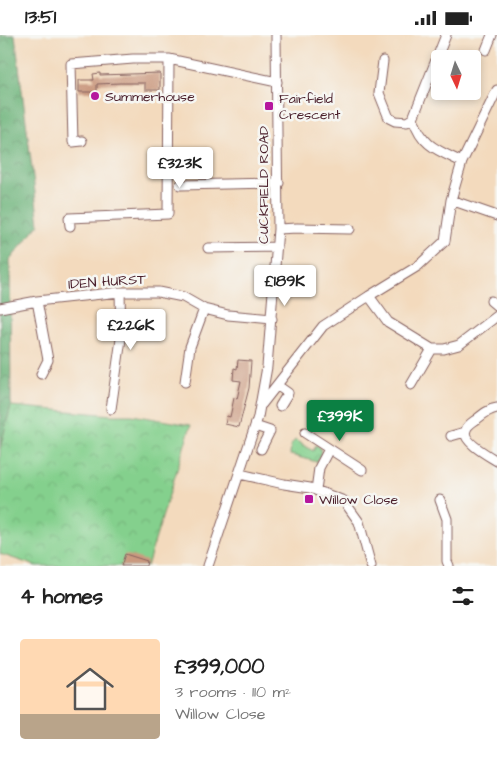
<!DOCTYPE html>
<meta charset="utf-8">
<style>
body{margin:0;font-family:"Architects Daughter",sans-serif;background:#f6f6f6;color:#222;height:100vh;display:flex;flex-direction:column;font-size:19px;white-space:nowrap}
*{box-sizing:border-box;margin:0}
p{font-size:16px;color:#767676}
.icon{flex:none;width:28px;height:28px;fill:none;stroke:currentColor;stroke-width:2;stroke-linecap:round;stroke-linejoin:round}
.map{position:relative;height:531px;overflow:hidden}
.side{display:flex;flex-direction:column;background:#fff;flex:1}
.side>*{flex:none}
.needle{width:32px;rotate:176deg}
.fabs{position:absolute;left:431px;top:15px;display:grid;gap:10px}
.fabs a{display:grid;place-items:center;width:50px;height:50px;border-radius:5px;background:#fff;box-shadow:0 2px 8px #0003;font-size:25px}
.price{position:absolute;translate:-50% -42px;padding:0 11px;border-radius:5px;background:#fff;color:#222;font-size:16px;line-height:32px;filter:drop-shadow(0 1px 2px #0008)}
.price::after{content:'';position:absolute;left:50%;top:30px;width:15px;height:11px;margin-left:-8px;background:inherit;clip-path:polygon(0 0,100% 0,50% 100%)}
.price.on{background:#0b8043;color:#fff}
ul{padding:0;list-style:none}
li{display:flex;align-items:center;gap:15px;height:125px;padding:0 20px}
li+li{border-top:1px solid #e0e0e0}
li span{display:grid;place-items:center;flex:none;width:140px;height:100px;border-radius:5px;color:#555}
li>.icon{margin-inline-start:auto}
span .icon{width:60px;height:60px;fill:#fffc;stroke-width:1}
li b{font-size:21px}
h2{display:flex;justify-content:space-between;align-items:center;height:60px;padding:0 20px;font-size:21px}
.status{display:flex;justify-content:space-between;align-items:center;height:35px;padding:0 25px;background:#fff;direction:ltr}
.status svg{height:14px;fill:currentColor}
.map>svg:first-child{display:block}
</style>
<div class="status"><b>13:51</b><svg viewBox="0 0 49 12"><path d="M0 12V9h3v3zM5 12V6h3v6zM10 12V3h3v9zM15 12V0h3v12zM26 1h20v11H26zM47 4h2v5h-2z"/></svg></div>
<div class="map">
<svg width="497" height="531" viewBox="0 0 497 531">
<defs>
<pattern id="forest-crowns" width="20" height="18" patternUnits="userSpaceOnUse" patternTransform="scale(1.25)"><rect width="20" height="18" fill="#6bb278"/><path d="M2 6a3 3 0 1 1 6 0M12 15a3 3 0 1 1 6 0" fill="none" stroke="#5a9063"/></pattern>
<pattern id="park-crowns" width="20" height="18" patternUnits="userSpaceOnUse" patternTransform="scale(1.25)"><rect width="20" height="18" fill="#84d08d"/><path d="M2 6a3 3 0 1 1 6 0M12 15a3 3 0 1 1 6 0" fill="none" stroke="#74b27a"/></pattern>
</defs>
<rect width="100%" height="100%" fill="#f6f6f2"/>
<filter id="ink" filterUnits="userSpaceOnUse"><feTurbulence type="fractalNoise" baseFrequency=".02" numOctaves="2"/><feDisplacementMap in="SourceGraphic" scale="10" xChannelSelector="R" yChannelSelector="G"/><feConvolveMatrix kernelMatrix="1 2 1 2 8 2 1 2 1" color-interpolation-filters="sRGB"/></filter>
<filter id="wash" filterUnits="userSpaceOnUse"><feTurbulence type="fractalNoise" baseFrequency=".0096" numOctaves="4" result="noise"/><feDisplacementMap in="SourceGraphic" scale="20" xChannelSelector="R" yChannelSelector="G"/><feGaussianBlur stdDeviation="1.12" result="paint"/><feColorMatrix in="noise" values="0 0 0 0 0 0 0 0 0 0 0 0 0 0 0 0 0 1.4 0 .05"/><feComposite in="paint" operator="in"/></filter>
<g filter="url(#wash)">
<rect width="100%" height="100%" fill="#f3dabd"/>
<path fill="url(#forest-crowns)" stroke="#5a6852" d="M0 0H15L39 189 10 225 11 371 0 414Z"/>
<path fill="url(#park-crowns)" stroke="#67785c" d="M11 371 112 380H132L191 390 147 531H36L0 519V414Z
M295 405 313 416 316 410 320 412 321 419 317 427 290 420 291 410Z"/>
<g id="blocks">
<path fill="#ca997f" d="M100 38V40L160 38V55H145V48H120L97 49V57H79V45H94L93 39Z
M238 325 251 326 249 353 239 392 225 389 227 381 230 382 234 363 237 364 241 346 233 345 234 333 237 334Z
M125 519 147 526 146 531H121Z"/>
</g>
</g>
<g filter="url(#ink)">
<use href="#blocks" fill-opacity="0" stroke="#85605e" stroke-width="1"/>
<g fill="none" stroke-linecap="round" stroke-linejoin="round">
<g stroke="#85605e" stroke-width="11">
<path id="minor" d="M446 0 413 83C422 111 437 115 462 127
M486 15 492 0
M383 26 379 58 389 83 395 86 407 87 413 83
M82 106 73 107 71 29 133 24H169L277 47
M180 150 279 148
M451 165 497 181
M70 191 69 183 168 179 169 24
M278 194 297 193 350 194
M208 213 277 212
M369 261 388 287 432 314H444L459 310 497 281
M37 266 48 325 41 339
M491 266 497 271
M0 273 37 266 120 257H158L183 262 204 274 228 280 272 284
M185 347 190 312 204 274
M411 350 432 314
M278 351 288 358 280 371
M262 369 323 291 369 261 418 231 445 206 451 165 462 127 497 55
M497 373C489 374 483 379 477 384 473 387 467 390 466 395 461 406 489 421 497 426
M111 374 121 304 120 257
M255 391 270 396 261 414
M305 398 362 435
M451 401 465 397
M240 439 284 449 310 453 344 466 359 487 371 531
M316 455 319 433 329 414
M440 465 447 484V526L449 531
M208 531 258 382 267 332 278 194 276 0"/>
</g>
<use href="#minor" stroke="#fff" stroke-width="9"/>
</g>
</g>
<g fill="#b5179e" stroke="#f6f6f2" stroke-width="2">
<circle cx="95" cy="61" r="5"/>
<rect x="264" y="66" width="10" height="10" rx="2.5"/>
<rect x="304" y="459" width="10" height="10" rx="2.5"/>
</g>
<g text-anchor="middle" stroke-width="5" stroke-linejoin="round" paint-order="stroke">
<g font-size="14" fill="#4a1f2b" stroke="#f6f6f2" text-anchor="start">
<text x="105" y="66">Summerhouse</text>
<text x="279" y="68">Fairfield<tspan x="279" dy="16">Crescent</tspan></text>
<text x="319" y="469">Willow Close</text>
</g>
<g font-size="14" fill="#4a1f2b" stroke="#f6f6f2">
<text transform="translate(263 150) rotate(-90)" y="5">CUCKFIELD ROAD</text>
<text transform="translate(107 246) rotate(-4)" y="5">IDEN HURST</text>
</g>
</g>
</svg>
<div class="fabs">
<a><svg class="needle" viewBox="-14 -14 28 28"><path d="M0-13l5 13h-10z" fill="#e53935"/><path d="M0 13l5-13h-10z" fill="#767676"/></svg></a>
</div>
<b class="price" style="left:180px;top:154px">£323K</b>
<b class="price" style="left:285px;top:272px">£189K</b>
<b class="price" style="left:131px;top:316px">£226K</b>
<b class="price on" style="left:340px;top:407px">£399K</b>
</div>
<section class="side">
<h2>4 homes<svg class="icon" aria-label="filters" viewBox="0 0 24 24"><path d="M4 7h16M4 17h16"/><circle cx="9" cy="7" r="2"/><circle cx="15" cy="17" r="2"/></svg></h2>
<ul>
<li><span style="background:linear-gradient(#ffd9b3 75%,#b9a48a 0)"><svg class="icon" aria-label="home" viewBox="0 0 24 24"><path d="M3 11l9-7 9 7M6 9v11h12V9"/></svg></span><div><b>£399,000</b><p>3 rooms · 110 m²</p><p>Willow Close</p></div></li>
</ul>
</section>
